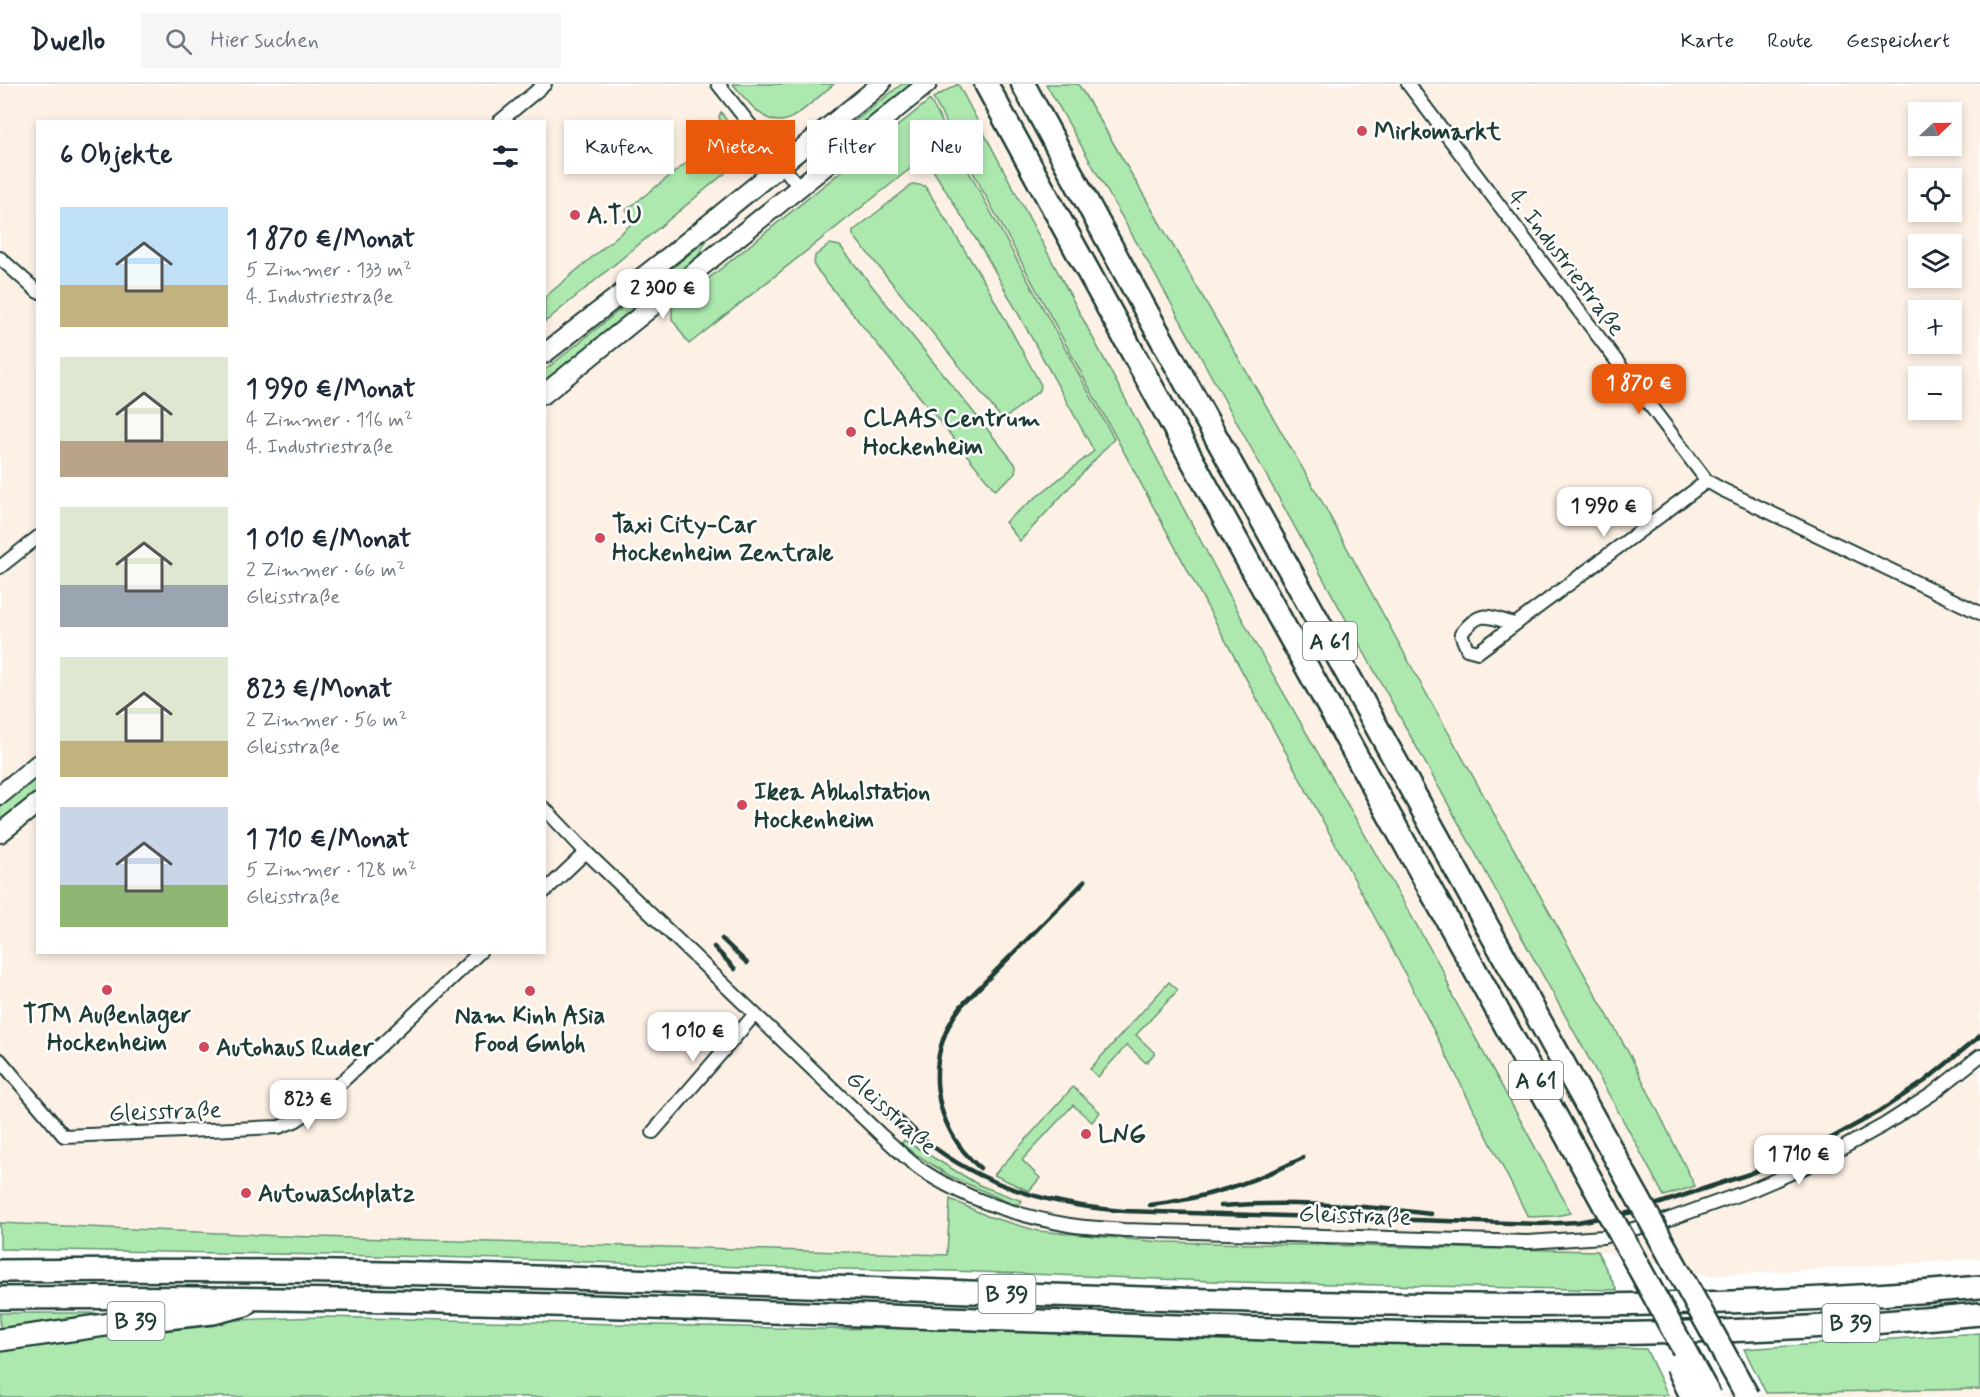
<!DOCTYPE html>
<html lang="de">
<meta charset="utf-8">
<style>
body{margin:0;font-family:Mynerve,sans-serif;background:#f6f6f7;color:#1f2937;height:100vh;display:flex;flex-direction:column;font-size:22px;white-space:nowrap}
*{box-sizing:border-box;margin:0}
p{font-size:20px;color:#747a83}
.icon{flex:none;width:33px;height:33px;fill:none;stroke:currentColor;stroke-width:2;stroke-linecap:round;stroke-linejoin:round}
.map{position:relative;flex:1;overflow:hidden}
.panel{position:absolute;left:36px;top:36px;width:510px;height:834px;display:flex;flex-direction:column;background:#fff;border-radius:0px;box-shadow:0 3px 9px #0003}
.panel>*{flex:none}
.hud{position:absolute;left:564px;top:36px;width:570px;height:54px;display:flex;gap:12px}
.needle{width:39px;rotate:68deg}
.tools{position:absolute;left:1908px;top:18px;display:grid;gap:12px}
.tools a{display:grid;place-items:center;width:54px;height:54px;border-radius:0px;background:#fff;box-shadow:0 3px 9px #0003;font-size:30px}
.price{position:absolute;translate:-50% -51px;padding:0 14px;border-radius:12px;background:#fff;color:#222;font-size:20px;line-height:39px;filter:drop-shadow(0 2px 3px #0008)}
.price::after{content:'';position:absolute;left:50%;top:36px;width:18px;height:14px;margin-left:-9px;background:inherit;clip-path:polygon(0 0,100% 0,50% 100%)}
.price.on{background:#ea580c;color:#fff}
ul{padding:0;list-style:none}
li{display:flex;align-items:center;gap:18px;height:150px;padding:0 24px}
li span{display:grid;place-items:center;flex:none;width:168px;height:120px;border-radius:0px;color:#555}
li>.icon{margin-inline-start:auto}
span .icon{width:72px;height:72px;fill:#fffc;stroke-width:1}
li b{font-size:26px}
h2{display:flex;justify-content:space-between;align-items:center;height:72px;padding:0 24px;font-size:26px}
.pill{padding:0 21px;border-radius:0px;background:#fff;box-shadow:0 3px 9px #0003;font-size:21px;line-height:54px}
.pill.on{background:#ea580c;color:#fff}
header{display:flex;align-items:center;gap:36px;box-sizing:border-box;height:84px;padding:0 30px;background:#fff;border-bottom:2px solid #e0e1e3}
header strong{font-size:28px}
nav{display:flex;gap:33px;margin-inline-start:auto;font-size:21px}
.search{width:420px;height:54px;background:#f6f6f7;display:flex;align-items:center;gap:15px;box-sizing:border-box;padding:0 21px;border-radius:0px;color:#747a83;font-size:22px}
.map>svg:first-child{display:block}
</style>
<header>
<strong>Dwello</strong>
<div class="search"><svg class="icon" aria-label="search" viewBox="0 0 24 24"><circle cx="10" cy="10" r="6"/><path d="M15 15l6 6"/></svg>Hier suchen</div>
<nav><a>Karte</a><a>Route</a><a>Gespeichert</a></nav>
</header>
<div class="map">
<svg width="1980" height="1313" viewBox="0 0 1980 1313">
<rect width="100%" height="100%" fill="#fff"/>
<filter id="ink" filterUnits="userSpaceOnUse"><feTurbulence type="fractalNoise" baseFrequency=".0167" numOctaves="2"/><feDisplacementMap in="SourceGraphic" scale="12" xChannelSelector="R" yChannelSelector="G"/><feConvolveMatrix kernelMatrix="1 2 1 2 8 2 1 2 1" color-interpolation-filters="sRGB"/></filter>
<g filter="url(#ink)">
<path fill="#fdf1e5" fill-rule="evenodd" d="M0 0H1980V1175L1710 1192 1597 1167 1161 1158 1038 1147 987 1132 950 1115 948 1171 282 1152 0 1139ZM1918 28H1952V62H1918ZM38 38H544V868H38ZM1918 94H1952V128H1918ZM1918 160H1952V194H1918ZM1918 226H1952V260H1918ZM1918 292H1952V326H1918Z
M1980 1305V1313H1462L1668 1311Z"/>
<path fill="#ade9af" stroke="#669372" stroke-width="1.5" d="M733 0H834C786 40 778 58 733 0Z
M902 0H914L823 73 814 79H809L808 74Z
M958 0 1255 559 1444 889 1452 911 1571 1129 1556 1132 1528 1133 1400 880 933 14Z
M1046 0H1078L1097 31 1321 416 1421 600 1631 973 1695 1102 1664 1112 1634 1056 1162 203Z
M930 16 1114 355 1020 457 1005 438 1094 367 987 173 925 73 689 260 672 235V224Z
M721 28 748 70 545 238V213L635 137 626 126 721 52 723 44 719 33Z
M913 100 925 102 985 199 1041 301 1040 306 1003 336 853 151V147Z
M707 156 694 179 545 299V286Z
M830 160 840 162 1016 381 1015 390 995 406 814 182 815 172Z
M37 693V713L0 742V723Z
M1169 898 1178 906 1136 951 1155 969 1146 979 1127 961 1098 993 1090 985Z
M1073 1003 1100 1028 1092 1038 1073 1021 1022 1076 1040 1094 1029 1107 994 1091Z
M904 1056 979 1101 1022 1117 1019 1120H1012L950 1092 901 1061Z
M950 1115 987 1132 1038 1147 1161 1158 1597 1167 1617 1206 1237 1198 952 1187 743 1183 437 1173 0 1165V1139L282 1152 947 1171Z
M0 1229H96V1233L0 1248Z
M323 1233 818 1245 935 1244 1222 1255 1646 1265 1668 1311 1462 1313H0V1263L138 1242 235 1236Z
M1980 1249V1305L1766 1309 1744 1265Z"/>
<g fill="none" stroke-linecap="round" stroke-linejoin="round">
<g stroke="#1f3d34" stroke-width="16">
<path id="minor" d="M718 0 799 103
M1408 0 1707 397 1721 405 1980 529
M499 38 545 0
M0 174 38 208
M0 483 38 453
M1514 540C1487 532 1480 525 1461 550L1467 565 1478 568 1707 397
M544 724 586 768 881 1051C895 1063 908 1077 923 1087 966 1115 1018 1132 1069 1141 1087 1144 1106 1144 1124 1146L1528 1158 1603 1153 1667 1136 1754 1105 1817 1078 1884 1041 1932 1010 1980 972
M544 808 586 768
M0 976 64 1052 279 1043 295 1037 312 1026 480 868
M653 1048 755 930"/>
</g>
<g stroke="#1f3d34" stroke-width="22">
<path id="secondary" d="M544 270 672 170 881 0
M544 310 927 0
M0 711 38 680
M0 749 38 719"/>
</g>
<g stroke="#1f3d34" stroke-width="26">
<path id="trunk" d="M0 1187C362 1182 723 1200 1085 1212 1383 1222 1682 1230 1980 1203
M0 1214C315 1211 630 1223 945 1234 1204 1242 1463 1256 1722 1247 1808 1244 1894 1238 1980 1230
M0 1256 112 1240 213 1229 245 1221"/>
</g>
<g stroke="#1f3d34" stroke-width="27">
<path id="motorway" d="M986 0C1189 376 1400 747 1605 1122
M1023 0 1140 216 1638 1114"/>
</g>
<use href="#minor" stroke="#fff" stroke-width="12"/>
<use href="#secondary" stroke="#fff" stroke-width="18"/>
<use href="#trunk" stroke="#fff" stroke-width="21"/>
<use href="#motorway" stroke="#fff" stroke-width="22"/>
<path stroke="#1f3d34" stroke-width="4.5" d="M722 855 747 879
M714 863 735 885
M878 1010C896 1028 914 1048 935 1064 989 1104 1057 1122 1124 1127L1541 1140 1577 1138 1633 1128 1749 1090 1826 1057 1877 1029 1925 997 1980 952
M873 1021 908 1050
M980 1084C931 1043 922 971 962 921L1085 797
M1150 1121C1205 1115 1253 1098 1303 1074
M1221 1122C1290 1117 1362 1121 1431 1130"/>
<g stroke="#1f3d34" stroke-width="27" stroke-linecap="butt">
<path id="motorway-bridge" d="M1638 1114 1748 1313
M1605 1122 1710 1313
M1677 1281 1692 1313"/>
</g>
<use href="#motorway-bridge" stroke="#fff" stroke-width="22"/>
</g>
</g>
<g fill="#d1495b" stroke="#fff" stroke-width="2">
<circle cx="1362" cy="47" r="6"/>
<circle cx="575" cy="131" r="6"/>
<circle cx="851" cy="348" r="6"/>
<circle cx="600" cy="454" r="6"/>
<circle cx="742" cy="721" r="6"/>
<circle cx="107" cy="906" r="6"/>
<circle cx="530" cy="907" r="6"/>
<circle cx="204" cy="963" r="6"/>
<circle cx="1086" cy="1050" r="6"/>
<circle cx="246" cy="1109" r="6"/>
</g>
<g text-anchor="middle" stroke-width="5" stroke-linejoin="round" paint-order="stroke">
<g fill="#fff" stroke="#627771" stroke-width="1.5">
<rect x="1303" y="538" width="54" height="38" rx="4.5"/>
<rect x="1509" y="977" width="54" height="38" rx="4.5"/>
<rect x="978.5" y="1191" width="57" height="38" rx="4.5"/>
<rect x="107.5" y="1218" width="57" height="38" rx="4.5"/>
<rect x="1822.5" y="1220" width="57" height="38" rx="4.5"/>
</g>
<g font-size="22" font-weight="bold" fill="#1f3d34">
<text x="1330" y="565">A 61</text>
<text x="1536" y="1004">A 61</text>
<text x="1007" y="1218">B 39</text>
<text x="136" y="1245">B 39</text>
<text x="1851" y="1247">B 39</text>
</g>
<g font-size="24" font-weight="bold" fill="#1f3d34" stroke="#fff" text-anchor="start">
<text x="1374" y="55">Mirkomarkt</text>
<text x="587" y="139">A.T.U</text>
<text x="863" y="342">CLAAS Centrum<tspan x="863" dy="28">Hockenheim</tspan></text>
<text x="612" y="448">Taxi City-Car<tspan x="612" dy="28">Hockenheim Zentrale</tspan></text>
<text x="754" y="715">Ikea Abholstation<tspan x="754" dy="28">Hockenheim</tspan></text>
<text x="107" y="938" text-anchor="middle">TTM Außenlager<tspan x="107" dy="28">Hockenheim</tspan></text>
<text x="530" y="939" text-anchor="middle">Nam Kinh Asia<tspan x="530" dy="28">Food Gmbh</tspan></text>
<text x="216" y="971">Autohaus Ruder</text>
<text x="1098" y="1058">LNG</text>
<text x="258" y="1117">Autowaschplatz</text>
</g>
<g font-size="24" fill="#1f3d34" stroke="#fff">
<text transform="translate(1567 178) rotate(53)" y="8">4. Industriestraße</text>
<text transform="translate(165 1027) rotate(-2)" y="8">Gleisstraße</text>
<text transform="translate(892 1028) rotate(42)" y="8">Gleisstraße</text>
<text transform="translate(1355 1131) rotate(2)" y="8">Gleisstraße</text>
</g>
</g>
</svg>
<div class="tools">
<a><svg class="needle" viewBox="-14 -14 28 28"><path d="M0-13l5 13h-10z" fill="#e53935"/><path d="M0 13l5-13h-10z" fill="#747a83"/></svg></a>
<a><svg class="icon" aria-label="locate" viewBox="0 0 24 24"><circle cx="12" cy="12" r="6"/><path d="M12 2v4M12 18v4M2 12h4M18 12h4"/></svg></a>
<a><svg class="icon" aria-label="layers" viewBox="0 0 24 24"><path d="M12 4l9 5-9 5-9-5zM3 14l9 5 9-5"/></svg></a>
<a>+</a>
<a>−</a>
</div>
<b class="price" style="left:663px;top:236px">2 300 €</b>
<b class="price on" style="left:1639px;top:331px">1 870 €</b>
<b class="price" style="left:1604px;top:454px">1 990 €</b>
<b class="price" style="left:693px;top:979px">1 010 €</b>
<b class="price" style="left:308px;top:1047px">823 €</b>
<b class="price" style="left:1799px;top:1102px">1 710 €</b>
<div class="hud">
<a class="pill">Kaufen</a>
<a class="pill on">Mieten</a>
<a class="pill">Filter</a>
<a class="pill">Neu</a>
</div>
<section class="panel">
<h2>6 Objekte<svg class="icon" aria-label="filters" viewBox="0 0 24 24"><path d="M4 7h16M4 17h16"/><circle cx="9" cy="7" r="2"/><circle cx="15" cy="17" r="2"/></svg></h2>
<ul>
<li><span style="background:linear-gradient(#bfe0f5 65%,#c2b280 0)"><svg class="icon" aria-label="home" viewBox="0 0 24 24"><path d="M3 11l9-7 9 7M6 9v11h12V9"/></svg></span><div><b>1 870 €/Monat</b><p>5 Zimmer · 133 m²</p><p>4. Industriestraße</p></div></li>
<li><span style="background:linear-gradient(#dfe7d0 70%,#b9a48a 0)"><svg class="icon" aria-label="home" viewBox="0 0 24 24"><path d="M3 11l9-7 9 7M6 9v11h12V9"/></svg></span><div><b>1 990 €/Monat</b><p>4 Zimmer · 116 m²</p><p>4. Industriestraße</p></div></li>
<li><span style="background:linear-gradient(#dfe7d0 65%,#9aa5b1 0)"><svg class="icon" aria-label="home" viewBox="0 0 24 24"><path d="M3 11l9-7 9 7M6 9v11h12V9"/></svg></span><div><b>1 010 €/Monat</b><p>2 Zimmer · 66 m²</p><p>Gleisstraße</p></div></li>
<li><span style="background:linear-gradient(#dfe7d0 70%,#c2b280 0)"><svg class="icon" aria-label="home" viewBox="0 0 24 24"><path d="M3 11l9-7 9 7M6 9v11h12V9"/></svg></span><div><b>823 €/Monat</b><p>2 Zimmer · 56 m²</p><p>Gleisstraße</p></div></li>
<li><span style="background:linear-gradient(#c9d6e8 65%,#8fb573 0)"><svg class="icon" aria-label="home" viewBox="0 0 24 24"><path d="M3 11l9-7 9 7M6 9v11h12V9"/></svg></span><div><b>1 710 €/Monat</b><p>5 Zimmer · 128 m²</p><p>Gleisstraße</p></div></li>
</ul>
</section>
</div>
